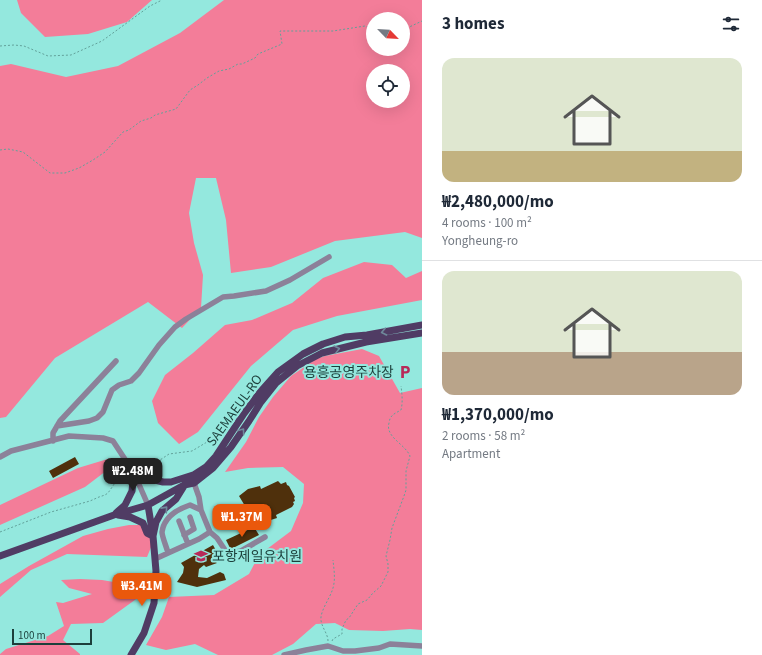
<!DOCTYPE html>
<meta charset="utf-8">
<style>
body{margin:0;font-family:"Source Sans 3","Noto Sans KR",sans-serif;background:#f2f2f3;color:#1f2937;height:100vh;display:flex;flex-direction:column;font-size:15px;white-space:nowrap}
*{box-sizing:border-box;margin:0}
p{font-size:13px;color:#747a83}
.icon{flex:none;width:22px;height:22px;fill:none;stroke:currentColor;stroke-width:2;stroke-linecap:round;stroke-linejoin:round}
.map{position:relative;flex:1;overflow:hidden}
.drawer{display:flex;flex-direction:column;background:#fff;width:340px}
.drawer>*{flex:none}
.needle{width:26px;rotate:115deg}
.fabs{position:absolute;left:366px;top:12px;display:grid;gap:8px}
.fabs a{display:grid;place-items:center;width:44px;height:44px;border-radius:50%;background:#fff;box-shadow:0 4px 16px #0002;font-size:20px}
.scale{position:absolute;left:12px;bottom:10px;width:80px;box-sizing:border-box;padding-left:4px;border:2px solid #1c3f3b;border-top:0;font-size:11px;line-height:14px;white-space:nowrap;color:#1c3f3b;-webkit-text-stroke:3px #94e8de;paint-order:stroke}
.price{position:absolute;translate:-50% -34px;padding:0 9px;border-radius:8px;background:#ea580c;color:#fff;font-size:13px;line-height:26px;filter:drop-shadow(0 1px 2px #0008)}
.price::after{content:'';position:absolute;left:50%;top:24px;width:12px;height:9px;margin-left:-6px;background:inherit;clip-path:polygon(0 0,100% 0,50% 100%)}
.price.selected{background:#222;color:#fff}
ul{padding:0;list-style:none}
li{display:grid;align-content:center;gap:8px;height:212px;padding:0 20px}
li+li{border-top:1px solid #e0e1e3}
li span{display:grid;place-items:center;height:124px;border-radius:12px;color:#555}
li>.icon{margin-inline-start:auto}
span .icon{width:72px;height:72px;fill:#fffc;stroke-width:1}
li b{font-size:17px}
h2{display:flex;justify-content:space-between;align-items:center;height:48px;padding:0 20px;font-size:17px}
main{display:flex;flex:1;min-height:0}
.map>svg:first-child{display:block}
</style>
<main>
<div class="map">
<svg width="422" height="655" viewBox="0 0 422 655">
<rect width="100%" height="100%" fill="#94e8de"/>
<path fill="#f37d99" fill-rule="evenodd" d="M17 0H152L127 22 88 34 45 37 21 13Z
M224 0H422V238L405 232 335 241 271 267 231 273 226 220 216 178H196L189 213 194 243 203 275 201 308 182 328 148 302 55 358 6 417 0 418V66L11 64 66 77 118 66 180 33ZM373 19H403V49H373ZM373 71H403V101H373Z
M364 262 392 265 406 278 422 271V300L337 316 293 330 251 366 198 432 179 444 158 423 152 401 165 375 193 353 225 325 252 320 292 303 323 278Z
M362 349 379 356 400 393 422 388V630L410 629 383 631 349 630 335 623 316 624 293 644 272 655H218L195 644 166 650 146 645 162 617 169 597 214 595 249 574 259 555 291 531 303 503 304 484 283 467 248 468 225 472 246 442 259 417 273 397 291 376 316 359 325 356Z
M111 458 106 471 85 487 0 525V505L78 468Z
M129 525H150L154 540 147 557 67 554 31 570 0 597V584L29 566 83 536 108 529Z
M80 579 102 580 131 585 139 597 103 623 71 624 63 640 80 654V655H0V654L6 649 48 636 64 626 56 602 63 603 92 594 69 588 61 580Z"/>
<path fill="#4f300c" d="M75 457 79 464 53 478 49 471Z
M278 481 281 484 286 482 287 485 289 486 295 497 294 498 295 501 293 502 294 504 292 507 276 515 277 518 255 525 250 517 244 512 245 506 239 496 248 489 260 486 261 489Z
M254 527 259 535 233 548H230L226 540Z
M213 545 219 556 214 560 217 563 206 567 204 565 199 569 198 577 207 578 220 572 224 574 226 580 197 587 177 582 183 573 184 567 181 563Z"/>
<g fill="none" stroke-linecap="round" stroke-linejoin="round">
<path stroke="#62a19a" stroke-width="1" stroke-dasharray="2 2" stroke-linecap="butt" d="M403 30 422 21
M0 46 14 45 24 46 48 56 71 55 102 41 150 6 162 0
M0 150 8 149 23 152 50 173H65L79 168 93 160 105 152 123 132 129 130 141 121 151 118 155 115 176 109 190 90 198 85 207 78 219 71 229 69 238 64H242L255 58 258 54 282 44 280 31H333L365 26 373 29
M144 469 155 466 160 460 169 454 192 451 207 442 224 428 235 415
M0 532 51 512 90 501 99 497 105 495 108 493 117 480 128 474
M328 641C328 633 320 626 321 617 322 609 329 599 332 591 336 581 334 570 333 560
M332 641 333 639 342 634V629L346 620 349 618 358 604 367 600 373 593 381 586 388 572V564L386 556 390 540 392 528 404 496 406 490V471L410 456C405 444 385 437 389 423 390 415 394 414 401 410 403 402 402 394 401 386"/>
<path stroke="#8c8199" stroke-width="5.5" d="M57 426 89 421 97 418 103 412 112 390 119 385 131 381 139 373 159 345 175 327 186 319 223 297 234 296 266 291 290 280 329 257
M53 441V433L60 421 116 361
M0 457 11 451 69 436 103 438 113 441 134 473 148 505
M194 483 199 497 201 510
M179 521 188 544
M210 532 217 538 225 550 231 553 241 551 265 537
M184 535 194 529 190 517
M155 559 199 539 210 532 201 510 190 505C178 509 164 517 162 532 162 537 167 548 168 553
M284 655 306 650 328 646 343 651H355L379 648 390 644 422 646"/>
<path stroke="#503c64" stroke-width="7" d="M116 513 125 505 132 491 134 473 146 475 155 480 163 482H171L193 475
M118 515 130 517 143 523 147 533 153 536
M153 536 156 522 162 511 176 499 189 478 206 467 216 456 243 415 261 391 278 372 303 354 323 344 345 337 367 335 422 325
M0 556 114 515 148 505 184 485 194 483 213 468 231 447 249 421 261 402 276 383 297 366 322 353 366 342 422 333
M131 655 144 633 154 603 156 571 153 536 148 505"/>
</g>
<defs><path id="oneway-chevron" d="M-2-3.5L2.5 0L-2 3.5" fill="none" stroke-width="1.6" stroke-linecap="round" stroke-linejoin="round"/></defs>
<g stroke="#6f899b">
<use href="#oneway-chevron" transform="translate(384 332) rotate(168)"/>
<use href="#oneway-chevron" transform="translate(337 349) rotate(-14)"/>
<use href="#oneway-chevron" transform="translate(242 431) rotate(-54)"/>
<use href="#oneway-chevron" transform="translate(165 509) rotate(-48)"/>
</g>
<defs>
<g id="parking-bare" transform="scale(1.08)"><path d="M-3.5-5.5H1a3.5 3.5 0 0 1 0 7H-1V5.5H-3.5ZM-1-3.4V-.6H.8a1.4 1.4 0 0 0 0-2.8Z" fill="#b82959" stroke="#94e8de" stroke-width="2.5" paint-order="stroke"/></g>
<g id="school-bare" transform="scale(1.08)"><path d="M0-5L7-2L0 1L-7-2ZM-4 1L0 2.5L4 1V4Q0 6-4 4Z" fill="#b82959" stroke="#94e8de" stroke-width="2.5" paint-order="stroke"/></g>
</defs>
<g fill-rule="evenodd">
<use href="#parking-bare" x="405" y="372"/>
<use href="#school-bare" x="201" y="556"/>
</g>
<g text-anchor="middle" stroke-width="4" stroke-linejoin="round" paint-order="stroke">
<g font-size="14" fill="#1c3f3b" stroke="#94e8de" text-anchor="end">
<text x="394" y="377">용흥공영주차장</text>
<text x="212" y="561" text-anchor="start">포항제일유치원</text>
</g>
<g font-size="14" fill="#1c3f3b" stroke="#94e8de">
<text transform="translate(234 410) rotate(-54)" y="5">SAEMAEUL-RO</text>
</g>
</g>
</svg>
<div class="fabs">
<a><svg class="needle" viewBox="-14 -14 28 28"><path d="M0-13l5 13h-10z" fill="#e53935"/><path d="M0 13l5-13h-10z" fill="#747a83"/></svg></a>
<a><svg class="icon" aria-label="locate" viewBox="0 0 24 24"><circle cx="12" cy="12" r="6"/><path d="M12 2v4M12 18v4M2 12h4M18 12h4"/></svg></a>
</div>
<div class="scale">100 m</div>
<b class="price selected" style="left:133px;top:492px">₩2.48M</b>
<b class="price" style="left:242px;top:538px">₩1.37M</b>
<b class="price" style="left:142px;top:607px">₩3.41M</b>
</div>
<section class="drawer">
<h2>3 homes<svg class="icon" aria-label="filters" viewBox="0 0 24 24"><path d="M4 7h16M4 17h16"/><circle cx="9" cy="7" r="2"/><circle cx="15" cy="17" r="2"/></svg></h2>
<ul>
<li><span style="background:linear-gradient(#dfe7d0 75%,#c2b280 0)"><svg class="icon" aria-label="home" viewBox="0 0 24 24"><path d="M3 11l9-7 9 7M6 9v11h12V9"/></svg></span><div><b>₩2,480,000/mo</b><p>4 rooms · 100 m²</p><p>Yongheung-ro</p></div></li>
<li><span style="background:linear-gradient(#dfe7d0 65%,#b9a48a 0)"><svg class="icon" aria-label="home" viewBox="0 0 24 24"><path d="M3 11l9-7 9 7M6 9v11h12V9"/></svg></span><div><b>₩1,370,000/mo</b><p>2 rooms · 58 m²</p><p>Apartment</p></div></li>
</ul>
</section>
</main>
